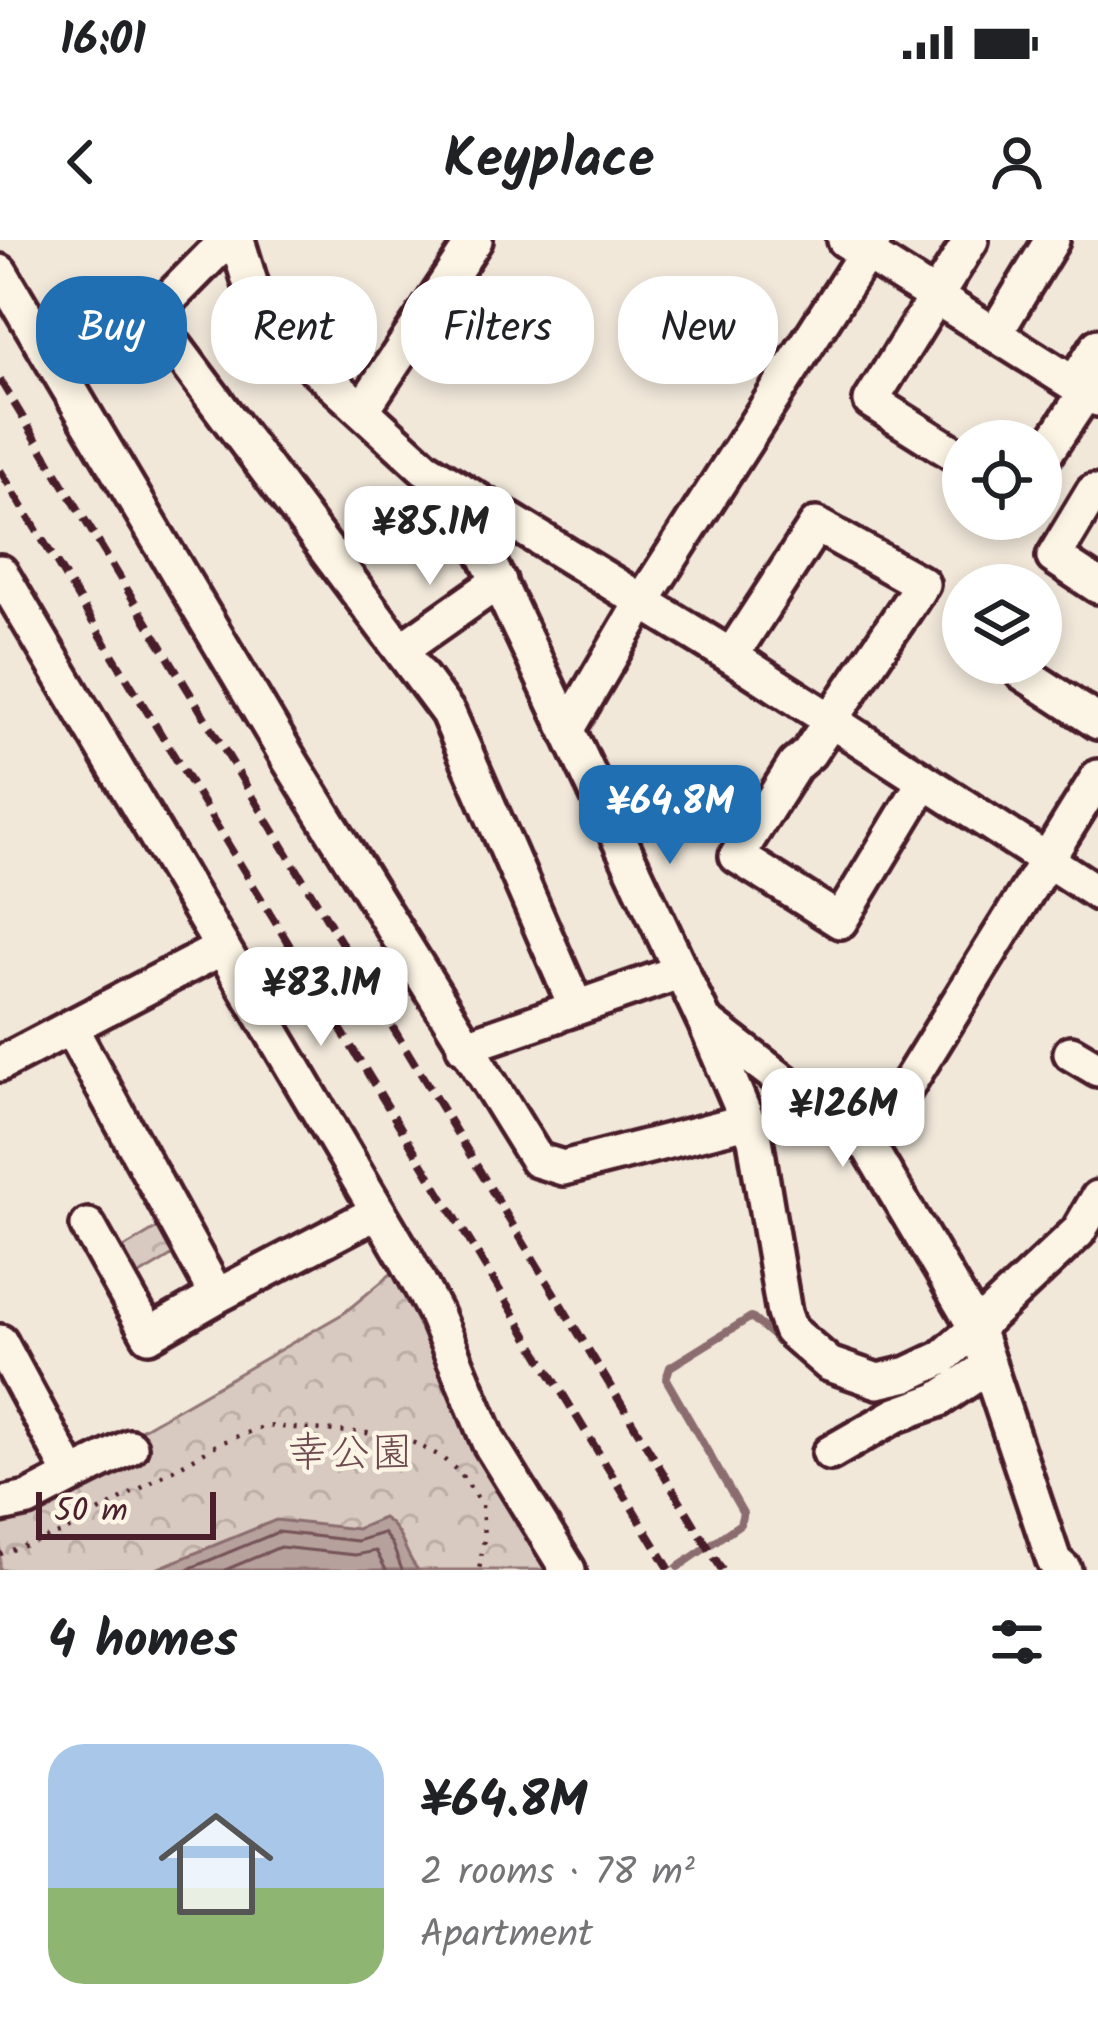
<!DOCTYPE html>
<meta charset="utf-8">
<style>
body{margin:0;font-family:Kalam,"Klee One",sans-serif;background:#f6f6f6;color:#202124;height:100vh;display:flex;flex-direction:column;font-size:45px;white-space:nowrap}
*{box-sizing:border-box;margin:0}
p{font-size:39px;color:#757577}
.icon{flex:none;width:66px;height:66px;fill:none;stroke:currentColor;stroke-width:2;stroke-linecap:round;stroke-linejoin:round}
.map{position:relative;height:1330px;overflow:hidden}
.drawer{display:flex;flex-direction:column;background:#fff;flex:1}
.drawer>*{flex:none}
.top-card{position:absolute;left:36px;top:36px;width:1026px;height:108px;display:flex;gap:24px}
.controls{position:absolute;left:942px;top:180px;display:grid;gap:24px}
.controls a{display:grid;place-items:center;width:120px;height:120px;border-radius:50%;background:#fff;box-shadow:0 6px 18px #0003;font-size:60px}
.scale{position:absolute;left:36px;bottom:30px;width:180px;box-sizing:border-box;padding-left:12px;border:6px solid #4a1f2b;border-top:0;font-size:33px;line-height:42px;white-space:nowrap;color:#4a1f2b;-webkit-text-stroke:9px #fcf5e5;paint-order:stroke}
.price{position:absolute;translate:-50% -102px;padding:0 27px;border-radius:24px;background:#fff;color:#222;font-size:39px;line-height:78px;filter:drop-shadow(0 3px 6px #0008)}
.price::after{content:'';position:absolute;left:50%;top:72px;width:36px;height:27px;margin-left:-18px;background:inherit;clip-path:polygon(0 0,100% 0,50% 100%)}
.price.active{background:#1f6fb2;color:#fff}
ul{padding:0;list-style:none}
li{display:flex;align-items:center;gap:36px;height:300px;padding:0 48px}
li span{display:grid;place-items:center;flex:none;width:336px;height:240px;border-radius:36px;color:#555}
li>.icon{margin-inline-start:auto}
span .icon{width:144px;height:144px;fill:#fffc;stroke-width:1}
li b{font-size:51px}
h2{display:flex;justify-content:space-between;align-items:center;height:144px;padding:0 48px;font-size:51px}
.tag{padding:0 42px;border-radius:48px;background:#fff;box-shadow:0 6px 18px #0003;font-size:42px;line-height:108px}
.tag.active{background:#1f6fb2;color:#fff}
.status{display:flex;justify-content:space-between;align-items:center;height:84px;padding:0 60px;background:#fff;direction:ltr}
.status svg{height:33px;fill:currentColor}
header{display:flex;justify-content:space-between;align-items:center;height:156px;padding:0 48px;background:#fff;font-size:54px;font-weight:700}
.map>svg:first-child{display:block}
</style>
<div class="status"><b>16:01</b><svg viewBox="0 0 49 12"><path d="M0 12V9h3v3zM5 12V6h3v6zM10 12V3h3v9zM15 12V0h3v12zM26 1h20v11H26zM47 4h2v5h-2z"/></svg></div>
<header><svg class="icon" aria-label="back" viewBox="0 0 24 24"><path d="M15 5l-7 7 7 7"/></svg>Keyplace<svg class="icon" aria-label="person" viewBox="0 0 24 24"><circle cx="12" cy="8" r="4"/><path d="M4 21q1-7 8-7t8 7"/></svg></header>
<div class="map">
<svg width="1098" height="1330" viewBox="0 0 1098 1330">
<defs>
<pattern id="park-crowns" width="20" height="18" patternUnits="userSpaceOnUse" patternTransform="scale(3)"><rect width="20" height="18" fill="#d8cac0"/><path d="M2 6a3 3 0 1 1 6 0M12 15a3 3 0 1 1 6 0" fill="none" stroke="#bbada5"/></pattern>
</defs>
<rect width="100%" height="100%" fill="#f1e8da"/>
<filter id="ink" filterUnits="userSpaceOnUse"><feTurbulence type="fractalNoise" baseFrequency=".00833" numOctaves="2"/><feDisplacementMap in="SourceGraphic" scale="24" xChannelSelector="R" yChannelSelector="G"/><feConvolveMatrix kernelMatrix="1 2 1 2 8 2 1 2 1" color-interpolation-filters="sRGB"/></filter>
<g filter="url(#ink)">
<path fill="url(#park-crowns)" stroke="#917476" stroke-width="3" d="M164 984 180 1011 133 1039 117 1012Z
M398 1028 558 1330H0V1278L132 1195 344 1073Z"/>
<path fill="#b6a19c" stroke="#8b6d6f" stroke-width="3" d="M383 1278C404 1291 403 1313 418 1330H154L276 1280 357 1289Z"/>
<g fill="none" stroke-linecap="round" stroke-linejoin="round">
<path stroke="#755358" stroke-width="3" d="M186 1330 278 1292 357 1301 383 1293 392 1304 402 1330
M225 1330 280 1307 355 1315 376 1311 386 1330"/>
<path stroke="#8b6d6f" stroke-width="8" d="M678 1327 740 1284 743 1273 666 1139 670 1127 751 1077 785 1106"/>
<g stroke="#4a1f2b" stroke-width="42">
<path id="minor" d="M227 0 152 76 448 473 576 767
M237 0 261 78 425 228 731 416 1098 653
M845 0 1098 159
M0 32 290 521 537 920 563 928 747 881
M995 94 1052 0
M1074 144 1098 106
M362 170 475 0
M963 219 871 161 971 0
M1041 220 1086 152
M453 246 705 782 755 899 784 1073 790 1090 829 1124 878 1141 908 1134 942 1118 976 1088 1078 992 1098 958
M1098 255 1093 252 1054 317 1098 346
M0 332 407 1020 435 1073 489 1202 568 1330
M401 410 499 341
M731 416 816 285 922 344 809 513 795 525 737 616 840 681 924 542
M1023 433 1098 482
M569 487 642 362 874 0
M710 785 869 907 976 1088 1054 1321 1064 1330
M70 787 217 1056 377 972
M464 807 679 732
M1071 813 1098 829
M0 824 222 708
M869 907 1098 537
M88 986 149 1095 217 1056
M0 1102 72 1236 28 1259 0 1265
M830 1213 896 1175 938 1160 989 1126
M72 1236 130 1207"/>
</g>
<path stroke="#4a1f2b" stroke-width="4.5" stroke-dasharray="3 9" stroke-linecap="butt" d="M0 1314 62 1293 220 1203 266 1186 367 1193 414 1203 440 1216 460 1233 482 1264 484 1299 479 1330"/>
<use href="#minor" stroke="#fcf5e5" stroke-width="33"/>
<path stroke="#4a1f2b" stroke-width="8" stroke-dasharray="18 9" stroke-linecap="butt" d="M0 140 722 1330
M0 230 670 1330"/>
</g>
</g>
<g text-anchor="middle" stroke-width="9" stroke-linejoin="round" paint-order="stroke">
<g font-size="42" fill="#6e4a50" stroke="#fcf5e5">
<text x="350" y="1226">幸公園</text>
</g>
</g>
</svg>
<div class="controls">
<a><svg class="icon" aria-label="locate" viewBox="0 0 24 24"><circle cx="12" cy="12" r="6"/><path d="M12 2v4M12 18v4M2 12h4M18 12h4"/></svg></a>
<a><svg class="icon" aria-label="layers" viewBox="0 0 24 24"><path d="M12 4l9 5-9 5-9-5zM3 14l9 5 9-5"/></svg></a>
</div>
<div class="scale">50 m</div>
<b class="price" style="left:430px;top:348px">¥85.1M</b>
<b class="price active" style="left:670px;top:627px">¥64.8M</b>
<b class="price" style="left:321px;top:809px">¥83.1M</b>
<b class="price" style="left:843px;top:930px">¥126M</b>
<div class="top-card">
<a class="tag active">Buy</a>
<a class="tag">Rent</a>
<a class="tag">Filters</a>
<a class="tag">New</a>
</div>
</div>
<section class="drawer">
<h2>4 homes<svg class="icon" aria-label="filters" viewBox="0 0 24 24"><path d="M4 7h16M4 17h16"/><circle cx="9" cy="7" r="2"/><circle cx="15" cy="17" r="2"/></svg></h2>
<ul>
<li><span style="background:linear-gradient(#a9c7e8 60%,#8fb573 0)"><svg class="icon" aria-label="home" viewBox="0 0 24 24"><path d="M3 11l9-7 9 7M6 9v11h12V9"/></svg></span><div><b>¥64.8M</b><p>2 rooms · 78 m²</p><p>Apartment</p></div></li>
</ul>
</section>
